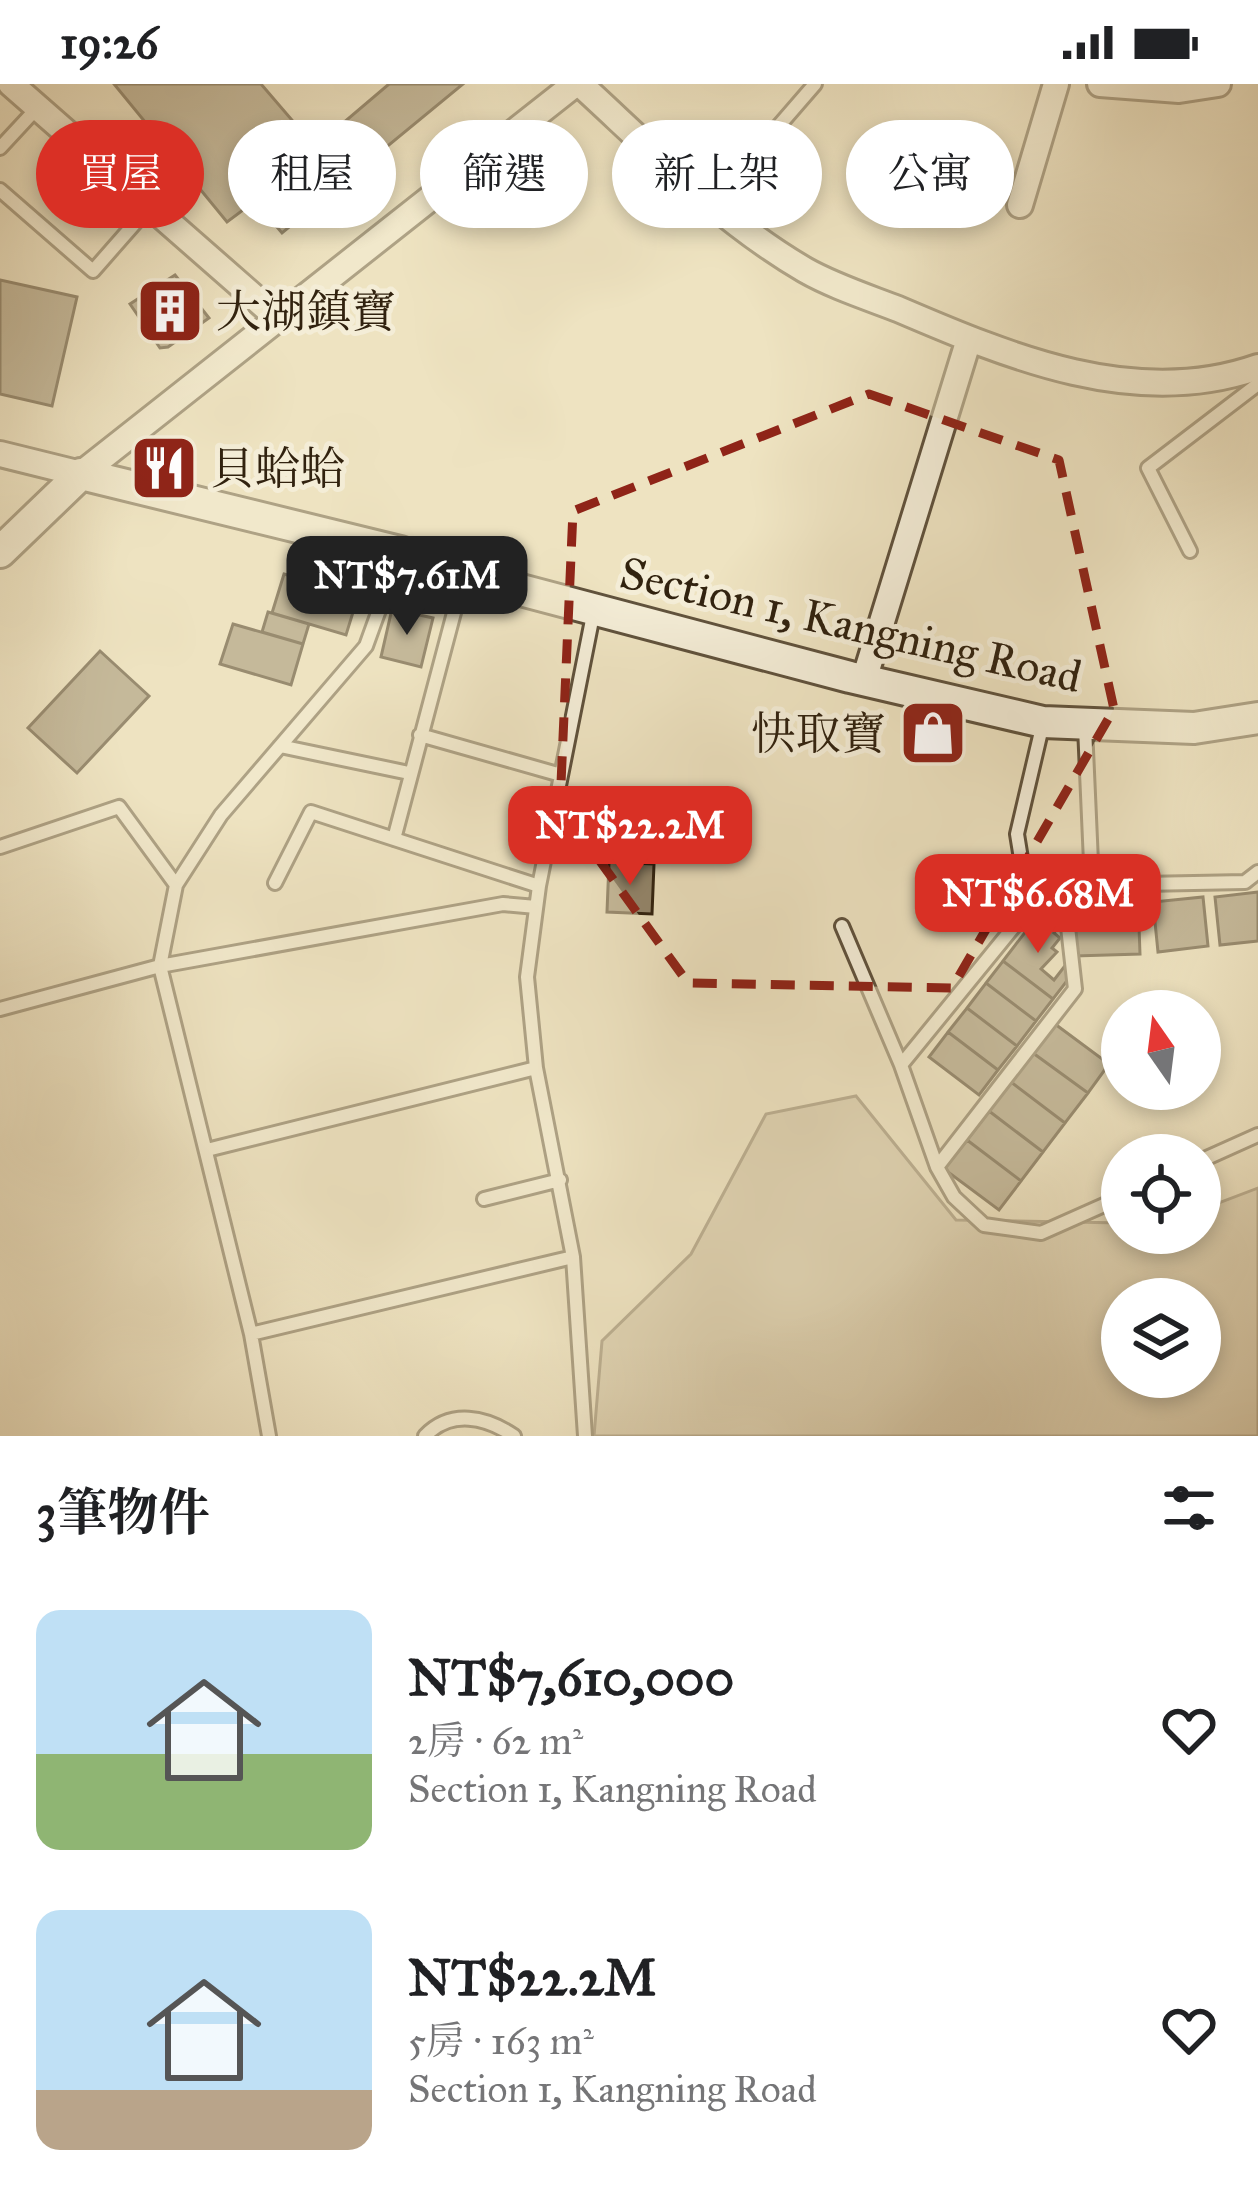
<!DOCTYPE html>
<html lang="zh-TW">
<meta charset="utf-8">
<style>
body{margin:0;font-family:"IM FELL Great Primer","Noto Serif TC",serif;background:#f6f6f6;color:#202124;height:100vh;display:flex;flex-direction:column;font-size:45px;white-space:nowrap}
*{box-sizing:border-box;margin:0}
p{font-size:39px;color:#757577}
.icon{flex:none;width:66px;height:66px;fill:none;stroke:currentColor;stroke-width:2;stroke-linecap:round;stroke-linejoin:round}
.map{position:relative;height:1352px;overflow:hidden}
.details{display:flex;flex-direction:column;background:#fff;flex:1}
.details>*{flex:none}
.banner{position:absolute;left:36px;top:36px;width:1188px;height:108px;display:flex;gap:24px}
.needle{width:78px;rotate:346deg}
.buttons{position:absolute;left:1101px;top:906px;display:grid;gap:24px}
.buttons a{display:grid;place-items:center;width:120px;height:120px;border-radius:50%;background:#fff;box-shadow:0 6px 18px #0003;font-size:60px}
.price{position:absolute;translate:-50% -102px;padding:0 27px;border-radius:24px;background:#d93025;color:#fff;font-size:39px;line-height:78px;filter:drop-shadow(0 3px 6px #0008)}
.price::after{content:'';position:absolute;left:50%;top:72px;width:36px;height:27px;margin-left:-18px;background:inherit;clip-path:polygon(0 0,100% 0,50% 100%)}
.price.on{background:#222;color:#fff}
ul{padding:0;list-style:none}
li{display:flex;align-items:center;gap:36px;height:300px;padding:0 36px}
li span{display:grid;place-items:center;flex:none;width:336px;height:240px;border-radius:24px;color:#555}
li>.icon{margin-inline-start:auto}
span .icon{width:144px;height:144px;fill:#fffc;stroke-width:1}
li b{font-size:51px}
h2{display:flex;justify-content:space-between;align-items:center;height:144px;padding:0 36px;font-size:51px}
.chip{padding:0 42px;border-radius:54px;background:#fff;box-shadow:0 6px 18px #0003;font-size:42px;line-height:108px}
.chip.on{background:#d93025;color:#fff}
.status{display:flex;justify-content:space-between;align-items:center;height:84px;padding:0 60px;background:#fff;direction:ltr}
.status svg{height:33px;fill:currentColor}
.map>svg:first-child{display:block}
</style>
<div class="status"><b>19:26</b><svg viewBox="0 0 49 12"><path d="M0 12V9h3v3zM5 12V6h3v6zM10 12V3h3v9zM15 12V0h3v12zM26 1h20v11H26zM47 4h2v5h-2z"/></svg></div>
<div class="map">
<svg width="1258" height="1352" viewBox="0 0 1258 1352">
<rect width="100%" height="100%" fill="#eee3c1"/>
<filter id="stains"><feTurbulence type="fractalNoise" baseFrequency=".00167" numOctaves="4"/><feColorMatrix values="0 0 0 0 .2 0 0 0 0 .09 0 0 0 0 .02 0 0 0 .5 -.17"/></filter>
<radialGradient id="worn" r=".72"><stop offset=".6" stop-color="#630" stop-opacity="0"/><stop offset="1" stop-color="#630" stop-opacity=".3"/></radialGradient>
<path fill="#cec2a3" stroke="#807259" stroke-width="3" fill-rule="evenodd" d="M856 1012 956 1136 1122 1139V1149H1200V1126L1258 1104V1352H594L602 1257 691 1170 766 1030ZM1122 1215H1200V1293H1122Z"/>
<path fill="#93866c" stroke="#31220f" stroke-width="3" d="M114 0H261L315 63 389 0H463L282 149 255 117 227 138Z
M175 191 209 234 168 263 160 264 130 220Z
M0 196 77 213 52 322 0 310Z
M284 490 358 512 346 551 272 529Z
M392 525 433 534 421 583 381 573Z
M268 528 309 540 303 560 262 548Z
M233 540 303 560 291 601 220 580Z
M100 567 149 612 77 689 28 644Z
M609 778 654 780 652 830 607 828Z
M1258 808V857L1220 861 1215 813Z
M1203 813 1208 862 1158 868 1153 818Z
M1138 815 1140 870 1075 872 1073 817Z
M1040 829 1058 843 1054 849 1060 854 1052 864 1057 868 1041 885 1054 896 1064 883 1073 889 1053 915 1003 877Z
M1003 877 1053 915 1036 937 986 899Z
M986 899 1036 937 1017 962 967 924Z
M967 924 1017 962 998 986 948 948Z
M1055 940 1109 980 1088 1009 1033 969Z
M948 948 998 986 979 1011 929 973Z
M1033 969 1088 1009 1065 1039 1011 998Z
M1011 998 1065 1039 1043 1068 989 1027Z
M989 1027 1043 1068 1021 1097 967 1056Z
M967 1056 1021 1097 999 1126 944 1085Z"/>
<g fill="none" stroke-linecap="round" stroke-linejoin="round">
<g stroke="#60523c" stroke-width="18">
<path id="service" d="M0 64 38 23
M0 106 93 187 150 122
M712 119 815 0
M1190 467 1148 384 1258 300
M1085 643 1092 801 1245 798 1258 788
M420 651 561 691
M280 662 409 689
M394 755 464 491
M0 763 119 723 176 801
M275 799 311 728 539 802
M842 842 901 981 937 1083 954 1113 984 1141 1041 1149 1122 1113
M0 925 160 882 503 820 536 823
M901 981 1029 824
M207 1066 536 984
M1200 1077 1258 1051
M937 1083 1075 905 1068 843 1058 833 1029 824 1017 750 1043 639
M484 1115 560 1096
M251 1250 573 1173
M269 1352 251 1250 160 882 176 801 221 731 366 562 400 468
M425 1352C451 1325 486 1333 514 1352
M585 1352 573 1173 536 984 527 893 539 802 594 526"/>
</g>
<g stroke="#60523c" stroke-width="30">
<path id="minor" d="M11 0 279 235
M580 0C651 65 721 137 805 186 833 202 867 213 898 225 1010 273 1136 326 1258 283
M1100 0 1179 6 1218 0
M1020 121 1056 0
M0 370 81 390 575 0
M864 596 969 255"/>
</g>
<g stroke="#60523c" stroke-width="36">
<path id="tertiary" d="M0 468 81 390 400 468 464 491 850 593 1043 638 1194 644 1258 634"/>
</g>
<use href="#service" stroke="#f4edd7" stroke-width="12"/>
<use href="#minor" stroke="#f4edd7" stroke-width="24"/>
<use href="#tertiary" stroke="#f4edd7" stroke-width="30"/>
</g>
<path d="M0 0H1258V1352H0ZM869 310 1059 376 1114 625 952 904 688 899 560 722 573 427Z" fill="#eee3c1" fill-opacity=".55" fill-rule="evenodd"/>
<path fill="none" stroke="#8f2418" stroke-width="9" stroke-dasharray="24 15" stroke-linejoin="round" d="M869 310 1059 376 1114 625 952 904 688 899 560 722 573 427Z"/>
<defs>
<g id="building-square" transform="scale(3.45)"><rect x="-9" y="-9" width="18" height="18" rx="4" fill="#8f2418" stroke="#f4edd7"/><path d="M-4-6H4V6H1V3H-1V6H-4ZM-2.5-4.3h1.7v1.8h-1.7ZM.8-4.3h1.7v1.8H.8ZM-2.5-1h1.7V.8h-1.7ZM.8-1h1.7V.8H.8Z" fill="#fff"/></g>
<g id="restaurant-square" transform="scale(3.45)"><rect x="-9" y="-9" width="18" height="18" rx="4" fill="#8f2418" stroke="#f4edd7"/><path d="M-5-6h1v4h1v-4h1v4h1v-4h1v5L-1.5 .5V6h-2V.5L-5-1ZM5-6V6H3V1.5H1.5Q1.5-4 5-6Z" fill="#fff"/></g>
<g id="shop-square" transform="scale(3.45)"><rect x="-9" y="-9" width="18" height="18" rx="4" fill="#8f2418" stroke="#f4edd7"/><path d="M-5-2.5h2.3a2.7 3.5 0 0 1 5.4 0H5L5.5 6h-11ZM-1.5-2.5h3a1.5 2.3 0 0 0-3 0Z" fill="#fff"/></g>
</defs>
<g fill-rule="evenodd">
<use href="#building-square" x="170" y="227"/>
<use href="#restaurant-square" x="164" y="384"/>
<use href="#shop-square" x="933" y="649"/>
</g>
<g text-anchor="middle" stroke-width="10" stroke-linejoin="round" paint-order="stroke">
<g font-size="45" fill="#31220f" stroke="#f4edd7" text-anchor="start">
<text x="216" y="243">大湖鎮寶</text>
<text x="210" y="400">貝蛤蛤</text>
<text x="886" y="665" text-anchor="end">快取寶</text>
</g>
<g font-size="45" fill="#31220f" stroke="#f4edd7">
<text transform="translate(851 540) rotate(13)" y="16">Section 1, Kangning Road</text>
</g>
</g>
<rect width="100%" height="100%" filter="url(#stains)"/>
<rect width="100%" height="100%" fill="url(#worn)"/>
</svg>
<div class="buttons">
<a><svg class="needle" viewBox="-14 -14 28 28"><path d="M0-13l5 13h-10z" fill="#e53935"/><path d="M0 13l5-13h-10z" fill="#757577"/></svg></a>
<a><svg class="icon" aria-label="locate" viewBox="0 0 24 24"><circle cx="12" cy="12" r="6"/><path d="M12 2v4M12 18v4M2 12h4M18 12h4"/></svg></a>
<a><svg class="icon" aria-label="layers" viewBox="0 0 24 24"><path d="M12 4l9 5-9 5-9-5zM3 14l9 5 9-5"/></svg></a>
</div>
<b class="price on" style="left:407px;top:554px">NT$7.61M</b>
<b class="price" style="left:630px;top:804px">NT$22.2M</b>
<b class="price" style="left:1038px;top:872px">NT$6.68M</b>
<div class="banner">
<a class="chip on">買屋</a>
<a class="chip">租屋</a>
<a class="chip">篩選</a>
<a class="chip">新上架</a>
<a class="chip">公寓</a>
</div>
</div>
<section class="details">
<h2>3筆物件<svg class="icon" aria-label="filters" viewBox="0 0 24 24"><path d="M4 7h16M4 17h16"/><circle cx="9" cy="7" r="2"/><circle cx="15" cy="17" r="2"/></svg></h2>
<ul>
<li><span style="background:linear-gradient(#bfe0f5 60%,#8fb573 0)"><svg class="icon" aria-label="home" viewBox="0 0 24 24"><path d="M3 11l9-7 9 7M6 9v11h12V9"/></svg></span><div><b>NT$7,610,000</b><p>2房 · 62 m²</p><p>Section 1, Kangning Road</p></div><svg class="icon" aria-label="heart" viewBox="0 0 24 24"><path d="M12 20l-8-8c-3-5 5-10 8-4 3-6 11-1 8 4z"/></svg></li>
<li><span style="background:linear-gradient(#bfe0f5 75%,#b9a48a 0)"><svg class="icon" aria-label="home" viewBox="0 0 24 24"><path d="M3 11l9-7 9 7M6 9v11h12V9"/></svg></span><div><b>NT$22.2M</b><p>5房 · 163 m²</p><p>Section 1, Kangning Road</p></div><svg class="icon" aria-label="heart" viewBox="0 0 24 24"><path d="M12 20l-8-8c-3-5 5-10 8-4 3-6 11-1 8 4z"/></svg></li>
</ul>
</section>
